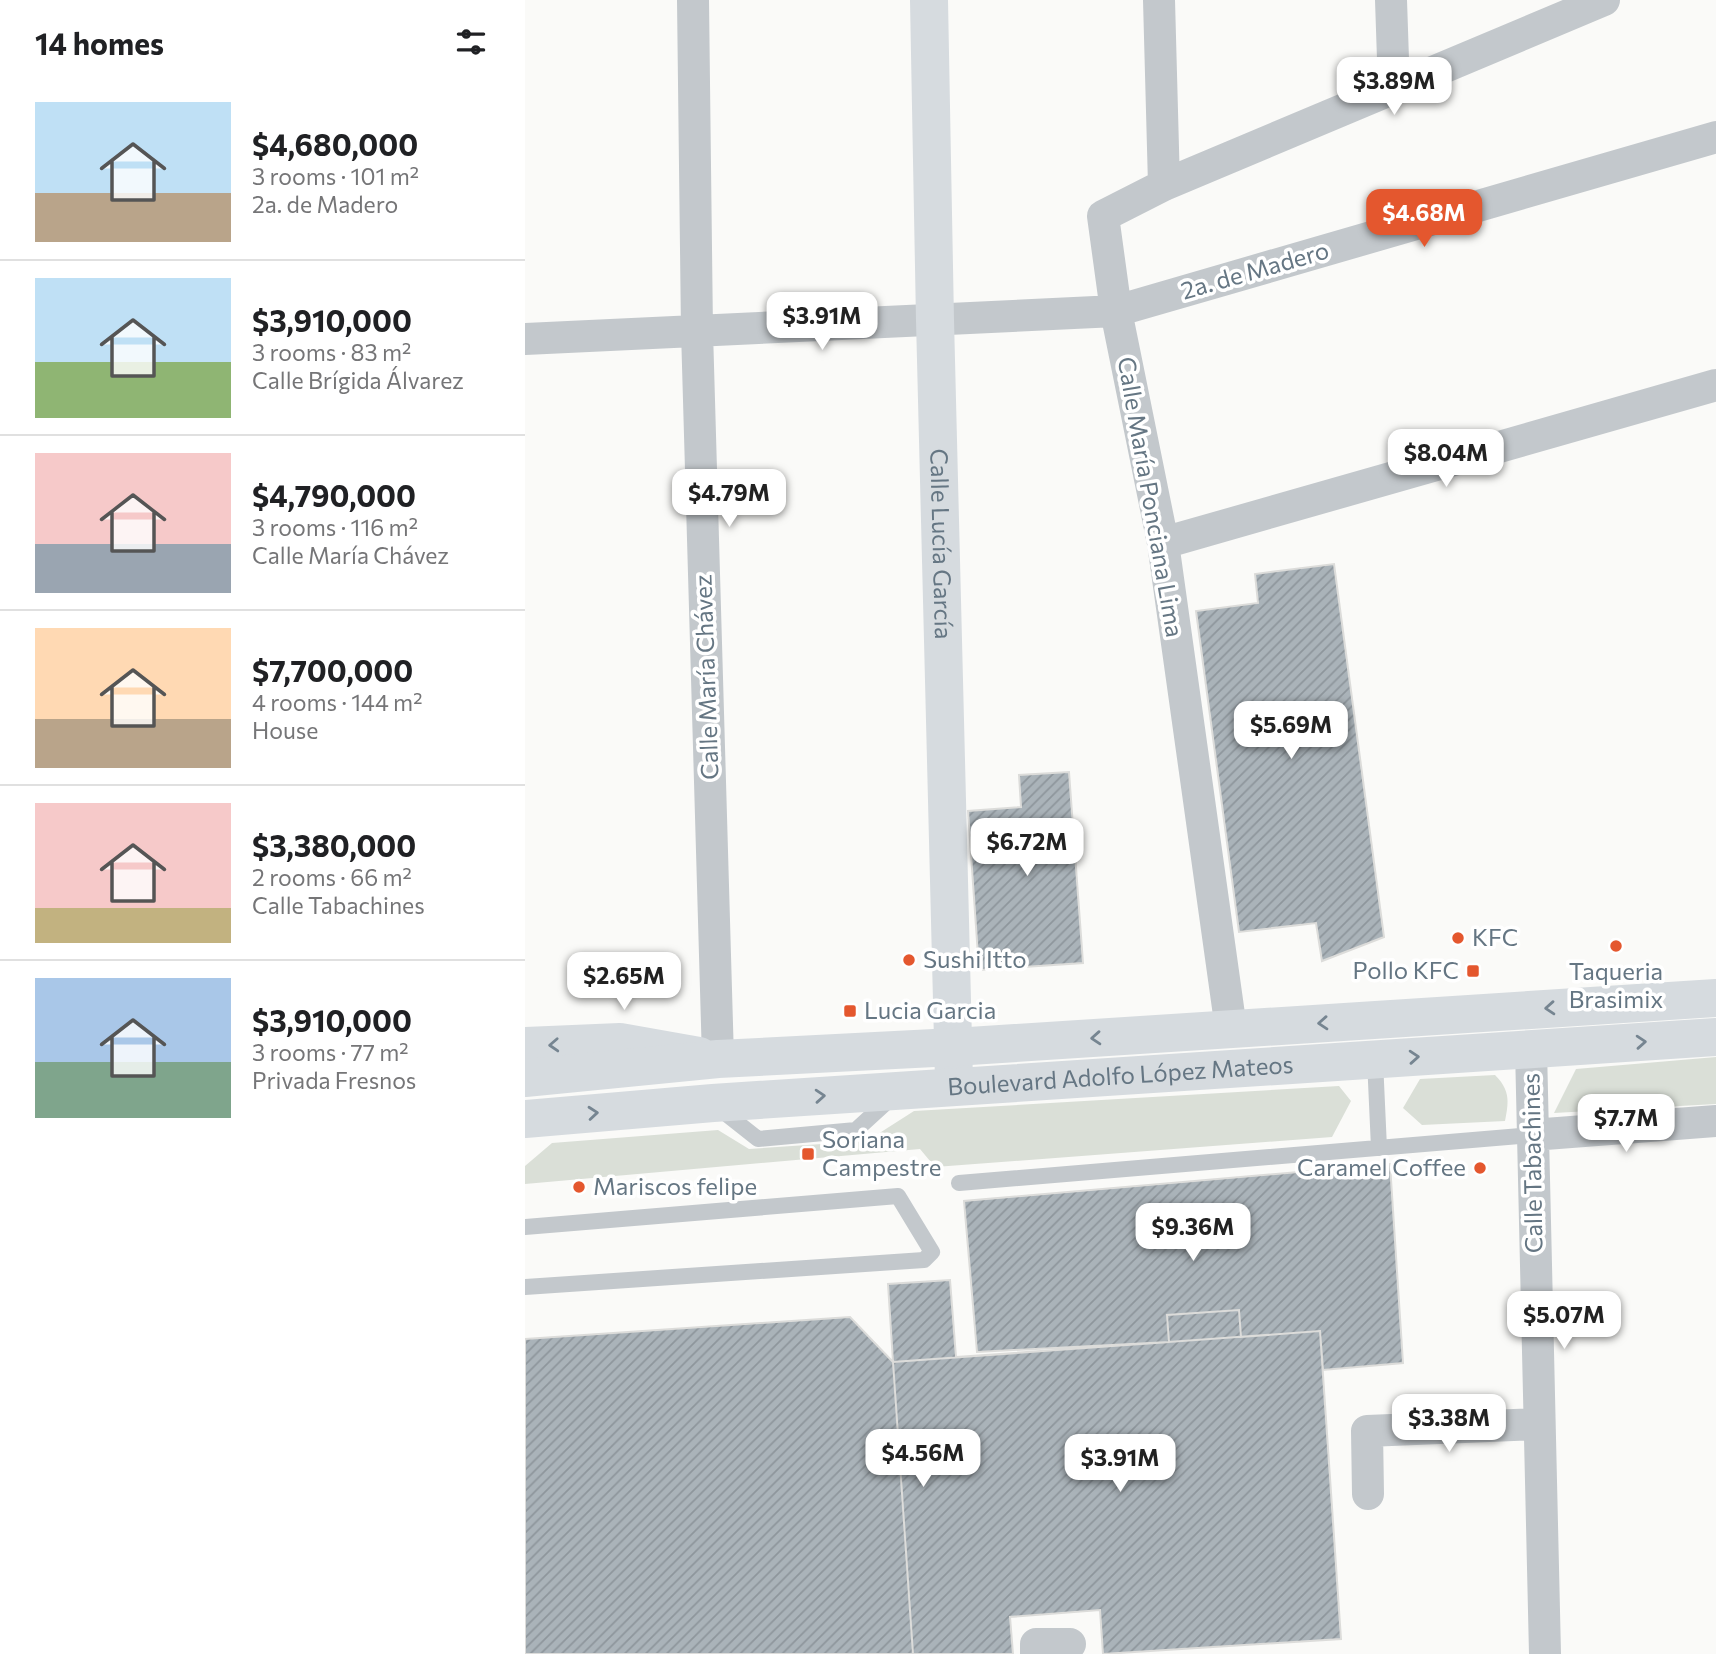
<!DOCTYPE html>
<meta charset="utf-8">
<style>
body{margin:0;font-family:Commissioner,sans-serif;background:#f6f6f6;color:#202124;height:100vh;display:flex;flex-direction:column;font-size:26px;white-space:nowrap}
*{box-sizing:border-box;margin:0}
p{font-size:23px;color:#757577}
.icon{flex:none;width:38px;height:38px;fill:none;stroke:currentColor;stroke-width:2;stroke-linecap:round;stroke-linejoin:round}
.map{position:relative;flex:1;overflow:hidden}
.side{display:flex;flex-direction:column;background:#fff;width:525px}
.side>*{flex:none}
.price{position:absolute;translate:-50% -60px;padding:0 16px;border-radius:14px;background:#fff;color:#222;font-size:23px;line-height:46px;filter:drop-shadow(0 2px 4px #0008)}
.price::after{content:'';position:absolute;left:50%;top:42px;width:21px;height:16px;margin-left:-10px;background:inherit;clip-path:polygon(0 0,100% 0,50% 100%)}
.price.selected{background:#e4572e;color:#fff}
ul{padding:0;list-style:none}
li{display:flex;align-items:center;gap:21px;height:175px;padding:0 35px}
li+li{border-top:2px solid #e0e0e0}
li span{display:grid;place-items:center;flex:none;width:196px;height:140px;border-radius:0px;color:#555}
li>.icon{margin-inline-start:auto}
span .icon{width:84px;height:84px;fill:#fffc;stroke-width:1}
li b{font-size:30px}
h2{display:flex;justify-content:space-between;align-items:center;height:84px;padding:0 35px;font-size:30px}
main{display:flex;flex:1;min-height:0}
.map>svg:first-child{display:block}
</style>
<main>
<section class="side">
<h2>14 homes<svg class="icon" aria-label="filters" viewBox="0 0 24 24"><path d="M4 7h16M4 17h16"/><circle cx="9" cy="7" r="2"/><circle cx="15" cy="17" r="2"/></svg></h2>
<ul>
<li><span style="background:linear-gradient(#bfe0f5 65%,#b9a48a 0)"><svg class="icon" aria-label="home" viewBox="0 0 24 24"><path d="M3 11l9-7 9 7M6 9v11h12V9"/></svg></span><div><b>$4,680,000</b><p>3 rooms · 101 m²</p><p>2a. de Madero</p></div></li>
<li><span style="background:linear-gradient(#bfe0f5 60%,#8fb573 0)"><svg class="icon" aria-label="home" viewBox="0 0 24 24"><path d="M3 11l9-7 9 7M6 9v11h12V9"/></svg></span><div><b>$3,910,000</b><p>3 rooms · 83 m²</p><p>Calle Brígida Álvarez</p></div></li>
<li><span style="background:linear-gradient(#f6c9c9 65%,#9aa5b1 0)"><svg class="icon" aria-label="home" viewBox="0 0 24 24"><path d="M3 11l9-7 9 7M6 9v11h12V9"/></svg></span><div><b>$4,790,000</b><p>3 rooms · 116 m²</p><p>Calle María Chávez</p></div></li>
<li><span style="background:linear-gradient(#ffd9b3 65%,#b9a48a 0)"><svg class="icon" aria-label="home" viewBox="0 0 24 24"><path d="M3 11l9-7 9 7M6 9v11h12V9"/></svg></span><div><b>$7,700,000</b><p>4 rooms · 144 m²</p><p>House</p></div></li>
<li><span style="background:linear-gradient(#f6c9c9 75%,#c2b280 0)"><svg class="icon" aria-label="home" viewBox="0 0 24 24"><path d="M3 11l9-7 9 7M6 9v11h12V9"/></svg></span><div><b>$3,380,000</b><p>2 rooms · 66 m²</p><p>Calle Tabachines</p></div></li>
<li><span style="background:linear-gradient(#a9c7e8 60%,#7fa58c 0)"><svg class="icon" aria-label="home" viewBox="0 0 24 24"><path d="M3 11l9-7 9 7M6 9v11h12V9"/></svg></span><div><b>$3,910,000</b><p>3 rooms · 77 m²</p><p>Privada Fresnos</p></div></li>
</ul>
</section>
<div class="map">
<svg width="1191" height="1654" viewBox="0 0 1191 1654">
<defs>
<pattern id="building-hatch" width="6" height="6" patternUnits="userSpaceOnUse" patternTransform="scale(1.75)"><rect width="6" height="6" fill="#aab3b9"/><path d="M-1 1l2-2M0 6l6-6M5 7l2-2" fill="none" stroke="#8e969c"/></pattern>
</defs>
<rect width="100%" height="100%" fill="#fafaf8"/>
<path fill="#dadfd7" d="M1191 1057V1104L1029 1113 1051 1069Z
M970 1075C985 1090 984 1101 980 1121L897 1125 878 1108 895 1079Z
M814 1086 826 1101 807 1137 410 1167 395 1149 0 1184V1166L27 1143 193 1130 224 1149 342 1141 389 1111Z"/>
<path fill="url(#building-hatch)" stroke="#dcdcda" stroke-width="2" d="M809 564 859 937 797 961 791 923 714 932 671 611 733 603 730 574Z
M544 772 558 963 454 970 443 811 496 807 494 775Z
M865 1164 878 1363 798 1370 795 1331 716 1337 714 1310 642 1315 644 1342 452 1352 439 1201Z
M425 1280 431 1357 644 1342 642 1315 714 1310 716 1337 795 1331 816 1639 578 1654 575 1610 485 1617 488 1654H0V1339L325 1317 368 1362 363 1284Z
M795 1331 816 1639 578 1654 575 1610 485 1617 488 1654H388L368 1362Z"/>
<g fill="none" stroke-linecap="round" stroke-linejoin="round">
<path stroke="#c3c8cc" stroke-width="16" d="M850 1060 854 1148
M195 1109 233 1139 331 1130 366 1098
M434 1183 1007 1135
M0 1227 373 1196 407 1252 399 1260 0 1287"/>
<path stroke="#c3c8cc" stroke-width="32" d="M168 0 172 331 193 1059
M634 0 639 185
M866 0 869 89
M0 339 591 311 1191 137
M638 543 1191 385
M706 1029 638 543 591 311 578 216 639 185 1079 0
M1006 1049 1020 1654
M1007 1135 1191 1121
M843 1494 842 1431 1014 1424
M511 1654V1644H545"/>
<g stroke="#d6dbdf" stroke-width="38">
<path id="s1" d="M404 0 410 320 429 1081"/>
<path d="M0 1046 95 1042 174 1056"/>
</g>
<g stroke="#d6dbdf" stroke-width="38">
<path d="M0 1078 193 1059 429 1047 1191 998"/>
<path id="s2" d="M0 1119 188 1103 1191 1037"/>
</g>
</g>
<defs><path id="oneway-chevron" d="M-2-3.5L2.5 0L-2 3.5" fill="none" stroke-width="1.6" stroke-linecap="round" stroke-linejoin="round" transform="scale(1.75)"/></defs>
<g stroke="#768591">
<use href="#oneway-chevron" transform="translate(1025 1008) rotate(176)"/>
<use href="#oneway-chevron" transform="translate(798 1023) rotate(176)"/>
<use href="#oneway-chevron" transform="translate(571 1038) rotate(176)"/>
<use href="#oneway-chevron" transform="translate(1116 1042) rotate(-4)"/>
<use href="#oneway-chevron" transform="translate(29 1045) rotate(177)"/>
<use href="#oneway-chevron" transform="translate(889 1057) rotate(-4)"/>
<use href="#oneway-chevron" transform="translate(295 1096) rotate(-4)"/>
<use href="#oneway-chevron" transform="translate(68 1113) rotate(-5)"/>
</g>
<g fill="#e4572e" stroke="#fff" stroke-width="2.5">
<circle cx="933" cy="938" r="7"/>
<circle cx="1091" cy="946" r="7"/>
<circle cx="384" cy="960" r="7"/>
<rect x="941" y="964" width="14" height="14" rx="3.5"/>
<rect x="318" y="1004" width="14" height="14" rx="3.5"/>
<rect x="276" y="1147" width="14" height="14" rx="3.5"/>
<circle cx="955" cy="1168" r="7"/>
<circle cx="54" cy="1187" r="7"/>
</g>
<g text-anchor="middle" stroke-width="7" stroke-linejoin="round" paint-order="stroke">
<g font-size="24" fill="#657683" stroke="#fff">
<text transform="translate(730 271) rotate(-16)" y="8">2a. de Madero</text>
<text transform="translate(625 497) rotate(80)" y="8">Calle María Ponciana Lima</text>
<text dy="8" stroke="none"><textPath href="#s1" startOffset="544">Calle Lucía García</textPath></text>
<text transform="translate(182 677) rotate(-92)" y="8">Calle María Chávez</text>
<text dy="8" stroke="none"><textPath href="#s2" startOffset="597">Boulevard Adolfo López Mateos</textPath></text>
<text transform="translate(1008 1163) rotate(-91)" y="8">Calle Tabachines</text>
</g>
<g font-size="24" fill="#657683" stroke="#fff" text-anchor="start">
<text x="947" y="946">KFC</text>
<text x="398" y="968">Sushi Itto</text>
<text x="934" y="979" text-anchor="end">Pollo KFC</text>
<text x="1091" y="980" text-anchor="middle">Taqueria<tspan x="1091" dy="28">Brasimix</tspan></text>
<text x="339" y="1019">Lucia Garcia</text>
<text x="297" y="1148">Soriana<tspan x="297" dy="28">Campestre</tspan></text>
<text x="941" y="1176" text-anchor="end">Caramel Coffee</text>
<text x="68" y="1195">Mariscos felipe</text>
</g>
</g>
</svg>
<b class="price" style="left:869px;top:117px">$3.89M</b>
<b class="price selected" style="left:899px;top:249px">$4.68M</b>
<b class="price" style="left:297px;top:352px">$3.91M</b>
<b class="price" style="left:921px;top:489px">$8.04M</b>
<b class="price" style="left:204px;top:529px">$4.79M</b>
<b class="price" style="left:766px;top:761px">$5.69M</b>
<b class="price" style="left:502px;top:878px">$6.72M</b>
<b class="price" style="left:99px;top:1012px">$2.65M</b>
<b class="price" style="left:1101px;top:1154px">$7.7M</b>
<b class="price" style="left:668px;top:1263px">$9.36M</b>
<b class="price" style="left:1039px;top:1351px">$5.07M</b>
<b class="price" style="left:924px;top:1454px">$3.38M</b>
<b class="price" style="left:398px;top:1489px">$4.56M</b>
<b class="price" style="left:595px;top:1494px">$3.91M</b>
</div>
</main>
